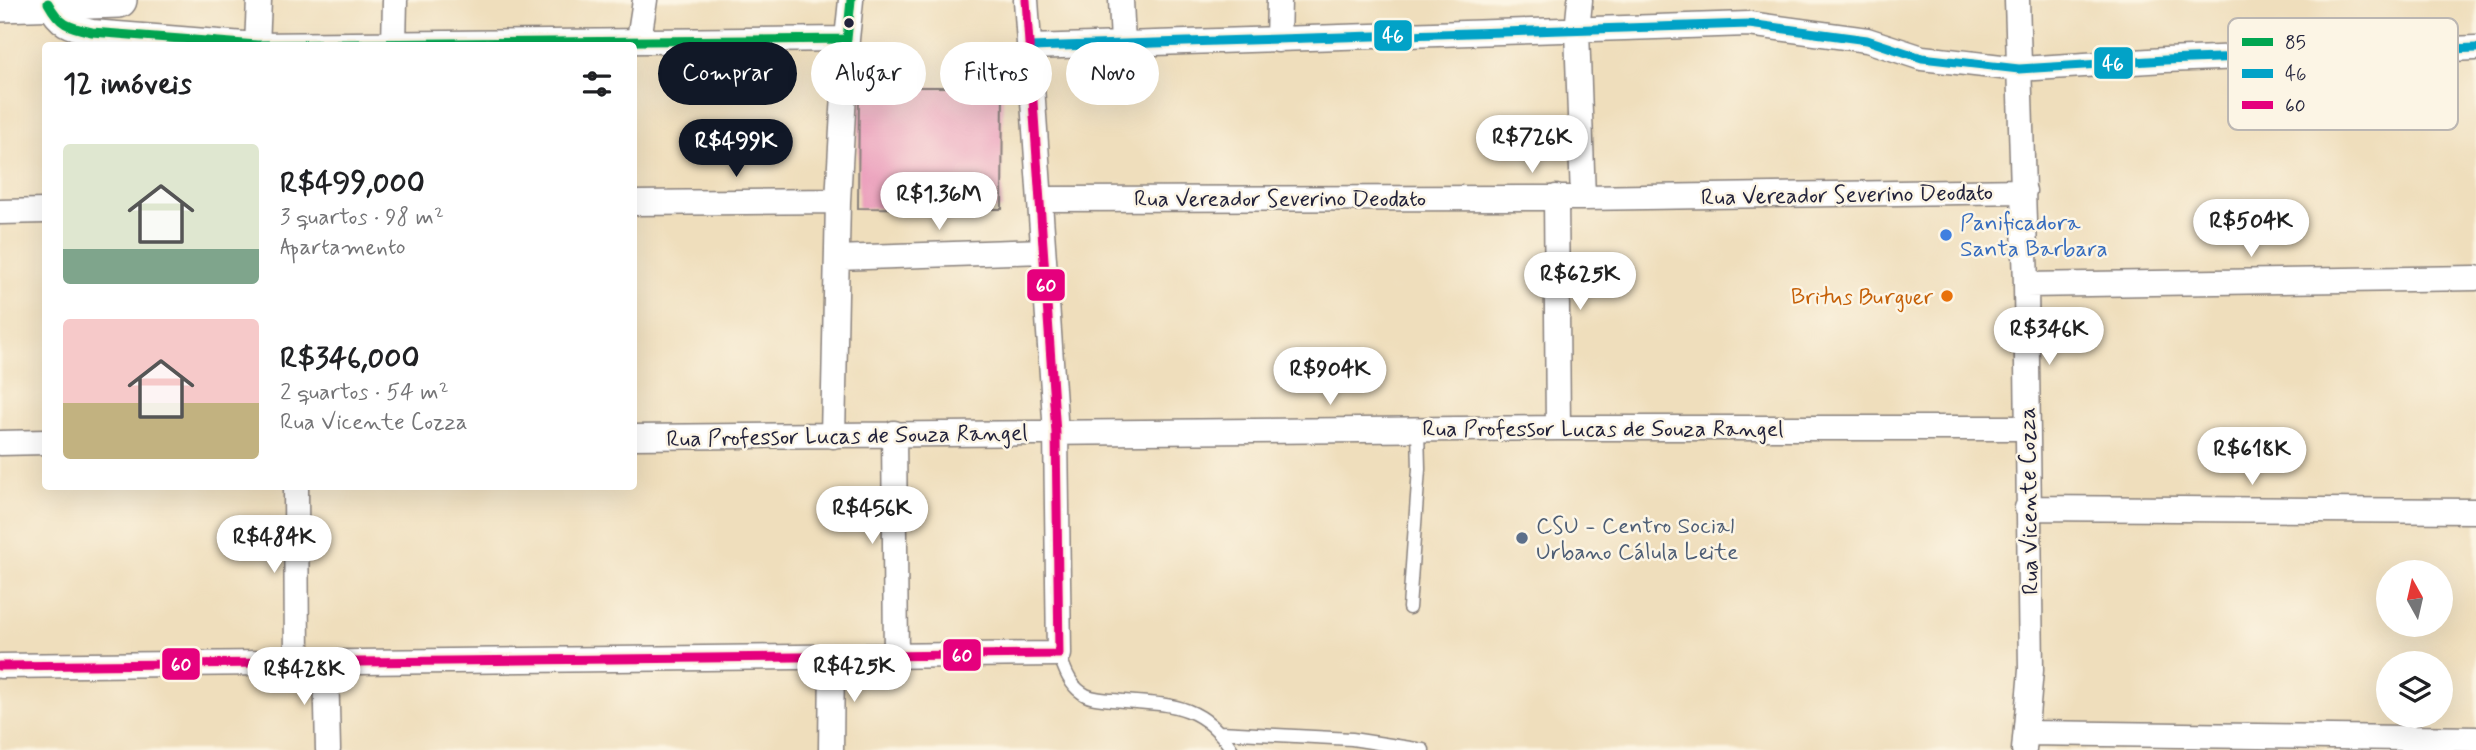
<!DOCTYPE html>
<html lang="pt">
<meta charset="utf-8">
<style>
body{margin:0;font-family:Mynerve,sans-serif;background:#f6f6f6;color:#202124;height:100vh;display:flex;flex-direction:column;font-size:26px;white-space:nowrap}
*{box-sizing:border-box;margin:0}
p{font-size:23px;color:#757577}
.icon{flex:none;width:38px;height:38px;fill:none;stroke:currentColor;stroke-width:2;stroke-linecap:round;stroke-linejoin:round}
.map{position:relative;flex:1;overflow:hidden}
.side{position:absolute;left:42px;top:42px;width:595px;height:448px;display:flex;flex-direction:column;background:#fff;border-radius:7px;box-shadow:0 7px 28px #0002}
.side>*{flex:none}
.guide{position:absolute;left:658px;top:42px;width:665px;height:63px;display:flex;gap:14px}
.needle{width:46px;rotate:352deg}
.controls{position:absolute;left:2376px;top:560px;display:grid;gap:14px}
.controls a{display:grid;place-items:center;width:77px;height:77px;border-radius:50%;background:#fff;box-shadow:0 7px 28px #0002;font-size:35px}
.price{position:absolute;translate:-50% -60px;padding:0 16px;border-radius:24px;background:#fff;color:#222;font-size:23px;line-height:46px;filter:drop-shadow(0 2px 4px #0008)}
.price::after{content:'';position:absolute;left:50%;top:42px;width:21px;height:16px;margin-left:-10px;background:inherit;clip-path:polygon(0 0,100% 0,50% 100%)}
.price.selected{background:#111827;color:#fff}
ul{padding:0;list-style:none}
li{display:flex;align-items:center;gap:21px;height:175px;padding:0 21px}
li span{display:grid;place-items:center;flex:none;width:196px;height:140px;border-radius:7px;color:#555}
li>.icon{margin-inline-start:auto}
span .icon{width:84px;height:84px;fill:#fffc;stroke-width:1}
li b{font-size:30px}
h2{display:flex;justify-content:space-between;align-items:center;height:84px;padding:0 21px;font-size:30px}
.chip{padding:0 24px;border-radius:32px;background:#fff;box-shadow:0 7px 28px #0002;font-size:24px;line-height:63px}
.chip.selected{background:#111827;color:#fff}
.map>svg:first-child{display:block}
</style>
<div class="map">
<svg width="2476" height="750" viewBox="0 0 2476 750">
<rect width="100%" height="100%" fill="#fcf5e5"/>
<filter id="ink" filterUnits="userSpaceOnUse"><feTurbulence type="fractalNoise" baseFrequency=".0143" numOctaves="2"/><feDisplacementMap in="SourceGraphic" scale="14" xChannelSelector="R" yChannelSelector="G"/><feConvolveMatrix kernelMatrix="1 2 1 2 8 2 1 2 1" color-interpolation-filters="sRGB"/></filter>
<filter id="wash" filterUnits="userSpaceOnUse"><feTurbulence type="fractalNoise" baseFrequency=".00686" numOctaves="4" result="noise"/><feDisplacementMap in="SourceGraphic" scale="28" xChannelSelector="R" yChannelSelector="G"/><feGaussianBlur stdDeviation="1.57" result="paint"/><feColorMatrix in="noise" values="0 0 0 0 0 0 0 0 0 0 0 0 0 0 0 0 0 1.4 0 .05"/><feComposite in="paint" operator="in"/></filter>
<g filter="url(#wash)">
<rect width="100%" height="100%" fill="#efdebc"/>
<g id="blocks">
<path fill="#eca3be" d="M859 87H1003L1002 209 858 208Z"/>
</g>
</g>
<g filter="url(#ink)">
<use href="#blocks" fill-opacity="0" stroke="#88807c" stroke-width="2"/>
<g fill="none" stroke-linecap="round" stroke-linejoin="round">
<g stroke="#88807c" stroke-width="15">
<path id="service" d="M1409 608 1419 469 1418 429
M1059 654C1064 667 1069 684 1081 692 1089 699 1102 699 1112 700 1165 705 1201 700 1232 750
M1220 732 1352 739 1423 750"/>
</g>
<g stroke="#88807c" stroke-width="27">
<path id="minor" d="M1121 0 1123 44
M1580 0 1577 31 1583 198
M2017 0 2026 285 2031 670 2024 750
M48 3C60 25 68 27 92 32L257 45 847 39 851 0
M639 39 645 0
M1278 40 1279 0
M394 44 395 0
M257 46 259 0
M1030 47 1749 24 1867 40 1922 58 2019 69 2165 60 2476 48
M1556 197 1558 428
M1041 199 1583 198 2024 191
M634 203 838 201
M0 212 46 211
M837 258 1043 251
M2026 285 2476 278
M894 433 896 657
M833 436 838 201 847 39
M634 437 1558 428H2027
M0 443 46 442
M296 486 297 663
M2027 508 2476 511
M326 663 328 750
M0 666 1059 654 1056 433 1026 0
M2027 733 2476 739
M831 750 832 657"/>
</g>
<g stroke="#88807c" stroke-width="38">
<path id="secondary" d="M0 4 119 0"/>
</g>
<use href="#service" stroke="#fff" stroke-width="12"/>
<use href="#minor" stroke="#fff" stroke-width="24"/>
<use href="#secondary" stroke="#fff" stroke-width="35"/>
<g stroke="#fcf5e5" stroke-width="14">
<path id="bus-1" d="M48 3C60 25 68 27 92 32L257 45 847 39 851 0"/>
</g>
<g stroke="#fcf5e5" stroke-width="14">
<path id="bus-2" d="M1030 47 1749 24 1867 40 1922 58 2019 69 2165 60 2476 48"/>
</g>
<g stroke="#fcf5e5" stroke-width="14">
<path id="bus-3" d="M0 666 1059 654 1056 433 1026 0"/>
</g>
<use href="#bus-1" stroke="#00a651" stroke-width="9"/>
<use href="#bus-2" stroke="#02a2c7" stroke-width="9"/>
<use href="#bus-3" stroke="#e5007d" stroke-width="9"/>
</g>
</g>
<circle fill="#22223b" stroke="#fcf5e5" stroke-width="2.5" cx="849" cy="23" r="6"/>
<circle fill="#3f7fe0" stroke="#fcf5e5" stroke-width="2.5" cx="1946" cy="235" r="7"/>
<circle fill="#e8710a" stroke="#fcf5e5" stroke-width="2.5" cx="1947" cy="296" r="7"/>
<circle fill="#5c6f8a" stroke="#fcf5e5" stroke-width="2.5" cx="1522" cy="538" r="7"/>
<g text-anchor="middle" stroke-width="5" stroke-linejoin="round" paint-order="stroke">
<g font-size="23" fill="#22223b" stroke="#fcf5e5">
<text transform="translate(1847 194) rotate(-1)" y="8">Rua Vereador Severino Deodato</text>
<text x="1280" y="206">Rua Vereador Severino Deodato</text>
<text x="1603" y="436">Rua Professor Lucas de Souza Rangel</text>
<text transform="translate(847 435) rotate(-1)" y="8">Rua Professor Lucas de Souza Rangel</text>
<text transform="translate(2028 501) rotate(-91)" y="8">Rua Vicente Cozza</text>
</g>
<g font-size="23" fill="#366cbe" stroke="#fcf5e5" text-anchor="start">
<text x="1960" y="230">Panificadora<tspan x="1960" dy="26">Santa Barbara</tspan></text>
</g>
<g font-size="23" fill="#c56008" stroke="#fcf5e5" text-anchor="end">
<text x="1933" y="304">Britus Burguer</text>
</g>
<g font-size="23" fill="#4e5e75" stroke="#fcf5e5" text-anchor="start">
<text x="1536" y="533">CSU - Centro Social<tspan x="1536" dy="26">Urbano Cálula Leite</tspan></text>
</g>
</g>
<rect x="2228" y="18" width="230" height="112" rx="10" fill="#fcf5e5" stroke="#bbb6b2" stroke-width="2"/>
<rect x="2242" y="38" width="31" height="8" fill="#00a651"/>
<rect x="2242" y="69" width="31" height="9" fill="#02a2c7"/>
<rect x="2242" y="101" width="31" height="8" fill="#e5007d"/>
<g font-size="19" fill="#22223b">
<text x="2285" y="49">85</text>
<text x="2285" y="80">46</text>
<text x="2285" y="112">60</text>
</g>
<g stroke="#fcf5e5" stroke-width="2.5">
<rect x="1373" y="19" width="40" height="33" rx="7" fill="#02a2c7"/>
<rect x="2093" y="46" width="41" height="34" rx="7" fill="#02a2c7"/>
<rect x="1026" y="268" width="40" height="34" rx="7" fill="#e5007d"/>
<rect x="942" y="638" width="40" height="34" rx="7" fill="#e5007d"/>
<rect x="161" y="647" width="40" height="34" rx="7" fill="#e5007d"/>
</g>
<g font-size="19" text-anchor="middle" font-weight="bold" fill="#fff">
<text x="1393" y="42">46</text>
<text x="2113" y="70">46</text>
<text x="1046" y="292">60</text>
<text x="962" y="662">60</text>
<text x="181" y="671">60</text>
</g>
</svg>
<div class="controls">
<a><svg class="needle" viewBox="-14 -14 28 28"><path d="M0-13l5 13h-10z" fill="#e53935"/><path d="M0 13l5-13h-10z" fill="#757577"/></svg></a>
<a><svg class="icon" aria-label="layers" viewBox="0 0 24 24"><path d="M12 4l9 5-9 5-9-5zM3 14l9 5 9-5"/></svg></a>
</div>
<b class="price" style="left:1532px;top:175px">R$726K</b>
<b class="price selected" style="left:736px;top:179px">R$499K</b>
<b class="price" style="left:939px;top:232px">R$1.36M</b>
<b class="price" style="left:2251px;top:259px">R$504K</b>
<b class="price" style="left:1580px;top:312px">R$625K</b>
<b class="price" style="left:2049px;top:367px">R$346K</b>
<b class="price" style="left:1330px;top:407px">R$904K</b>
<b class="price" style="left:2252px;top:487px">R$618K</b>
<b class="price" style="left:872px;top:546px">R$456K</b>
<b class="price" style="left:274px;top:575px">R$484K</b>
<b class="price" style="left:854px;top:704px">R$425K</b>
<b class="price" style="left:304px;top:707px">R$428K</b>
<div class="guide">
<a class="chip selected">Comprar</a>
<a class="chip">Alugar</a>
<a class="chip">Filtros</a>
<a class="chip">Novo</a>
</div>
<section class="side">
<h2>12 imóveis<svg class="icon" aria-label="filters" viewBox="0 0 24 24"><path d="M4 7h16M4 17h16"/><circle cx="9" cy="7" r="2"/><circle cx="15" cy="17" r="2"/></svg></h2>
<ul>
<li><span style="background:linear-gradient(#dfe7d0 75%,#7fa58c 0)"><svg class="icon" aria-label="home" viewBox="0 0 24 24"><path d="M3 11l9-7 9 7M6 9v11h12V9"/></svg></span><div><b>R$499,000</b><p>3 quartos · 98 m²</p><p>Apartamento</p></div></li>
<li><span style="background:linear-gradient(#f6c9c9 60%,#c2b280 0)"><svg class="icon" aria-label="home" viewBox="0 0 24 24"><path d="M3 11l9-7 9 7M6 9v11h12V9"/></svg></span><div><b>R$346,000</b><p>2 quartos · 54 m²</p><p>Rua Vicente Cozza</p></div></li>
</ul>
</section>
</div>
